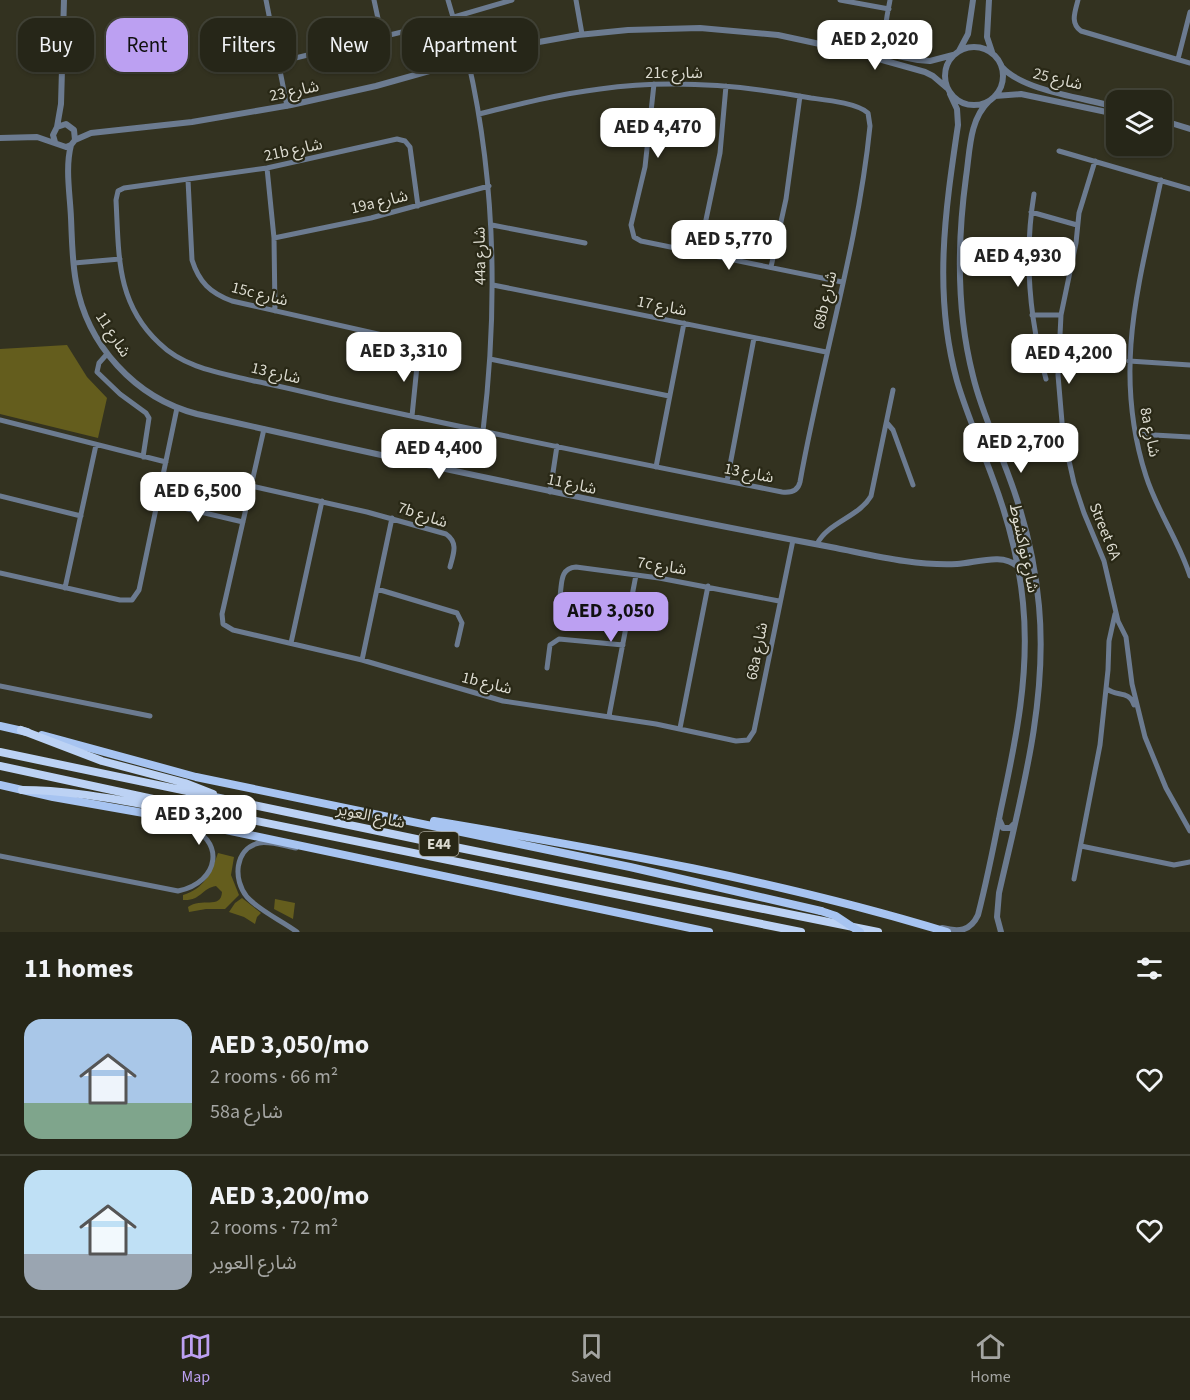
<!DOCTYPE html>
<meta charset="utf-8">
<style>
body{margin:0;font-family:"Source Sans 3","Noto Sans Arabic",sans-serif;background:#2e2e21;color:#f1f3f6;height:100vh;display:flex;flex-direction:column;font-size:22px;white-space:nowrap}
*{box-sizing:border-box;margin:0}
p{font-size:20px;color:#a4a5a2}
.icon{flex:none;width:33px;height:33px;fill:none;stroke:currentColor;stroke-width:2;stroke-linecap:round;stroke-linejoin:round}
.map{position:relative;height:932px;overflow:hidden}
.sheet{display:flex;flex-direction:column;background:#262618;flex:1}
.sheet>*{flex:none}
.top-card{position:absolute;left:18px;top:18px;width:600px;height:54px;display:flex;gap:12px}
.buttons{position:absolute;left:1106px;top:90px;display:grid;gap:12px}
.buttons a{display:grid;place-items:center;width:66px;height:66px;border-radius:12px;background:#262618;box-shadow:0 2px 4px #0004,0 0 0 2px #424337;font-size:30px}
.price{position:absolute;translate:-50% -51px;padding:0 14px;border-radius:12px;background:#fff;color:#222;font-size:20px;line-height:39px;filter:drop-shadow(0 2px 3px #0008)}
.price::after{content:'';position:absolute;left:50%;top:36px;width:18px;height:14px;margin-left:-9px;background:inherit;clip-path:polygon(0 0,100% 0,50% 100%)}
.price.active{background:#bca0f2;color:#111}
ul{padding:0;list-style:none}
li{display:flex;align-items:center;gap:18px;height:150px;padding:0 24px}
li+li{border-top:2px solid #424337}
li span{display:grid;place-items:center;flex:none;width:168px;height:120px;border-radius:18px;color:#555}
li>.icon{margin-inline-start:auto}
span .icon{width:72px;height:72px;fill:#fffc;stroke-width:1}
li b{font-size:26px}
h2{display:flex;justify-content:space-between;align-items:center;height:72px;padding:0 24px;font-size:26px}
.pill{padding:0 21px;border-radius:18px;background:#262618;box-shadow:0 2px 4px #0004,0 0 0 2px #424337;font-size:21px;line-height:54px}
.pill.active{background:#bca0f2;color:#111}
.tabs{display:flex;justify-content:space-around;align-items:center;height:84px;border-top:2px solid #424337;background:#262618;font-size:16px;color:#a4a5a2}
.tabs a{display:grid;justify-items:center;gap:3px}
.tabs .active{color:#bca0f2}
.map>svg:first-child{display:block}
</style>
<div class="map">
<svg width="1190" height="932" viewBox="0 0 1190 932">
<rect width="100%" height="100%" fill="#333220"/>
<path fill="#645d1d" d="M67 345 87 377 107 398 98 438 0 414V349Z
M218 853 234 857 231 875 239 895 225 909H206L189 912 188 907C201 897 221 910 222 892L216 886C202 888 201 901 183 900V895C204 889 211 873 218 853Z
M242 898 261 913 257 917 255 924 244 917 229 912 235 903Z
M275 899 295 903 293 919 274 909Z"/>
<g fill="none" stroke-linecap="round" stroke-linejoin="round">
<path stroke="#6c7b90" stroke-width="5" d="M266 0 287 106
M374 0 382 37
M448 0 453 17
M576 0 582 34
M840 0 889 9
M890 0C887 18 879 42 895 55
M1078 0C1075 12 1070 23 1081 31L1190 63
M871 50 880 44 885 37
M1178 59 1190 12
M468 60C496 183 498 306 483 431
M279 62 406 31 512 0
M654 84 645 167 631 225 634 237 641 241 842 282
M1059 151 1190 189
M1095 161 1079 213 1076 243 1061 315 1058 375 1063 434 1074 483 1084 513 1104 561 1118 621 1126 637 1132 684 1145 737 1166 788 1190 831
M267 168 274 238 275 311
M188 180 192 260C199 282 210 293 232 301L409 341 416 347 418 356 412 416
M1161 180C1139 284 1112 370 1146 476 1157 511 1179 541 1190 576
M1034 194C1024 256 1029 318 1046 379
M418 206 410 147 405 141 397 139 267 168 124 188 118 191 116 200C119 255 116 303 159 343 184 368 221 373 254 381 279 386 304 392 329 398 480 432 631 462 782 492 791 493 798 491 800 482 821 363 858 246 870 126L868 113C857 103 826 100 811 98 742 85 671 79 600 89 559 94 519 104 479 114
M1031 212 1077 225
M492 225 585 243
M274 238 371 218 489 186
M699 253 720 153 726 86
M74 263 120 259
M771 267 786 199 800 96
M493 285 826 352
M1032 315H1061
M107 354 99 363 97 372 120 394 146 413 149 418 143 457
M490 359 669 396
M1129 361 1190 365
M0 420 166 462
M887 423 893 430 913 485
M264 429 222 614 223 624 233 630 362 660 503 701 656 724 736 741 748 740 754 731 793 540
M1136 434 1190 437
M656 467 684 323
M727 481 754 338
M251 486 367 512 446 534C459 543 453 555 450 567
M550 492 557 446
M0 496 81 516
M158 502 243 522
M817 544C828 522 859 517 871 496L893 390
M0 573 120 600H132L139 590 177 408
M65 588 96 445
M377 589 457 613 462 623 457 645
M560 596C562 583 560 568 576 567L659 578 779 601
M291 643 322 501
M362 660 392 518
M547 668 550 645 559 639 623 645
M0 686 150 716
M1107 689C1117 697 1129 690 1134 705
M609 716 636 575
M680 728 708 586
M1081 846 1174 865 1190 862
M296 848C285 846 270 841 259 843 234 849 233 880 247 897 261 912 281 920 297 932
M0 856 178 891C219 883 228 839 183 824
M1074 879 1100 745 1108 670 1109 641 1115 614"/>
<path stroke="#6c7b90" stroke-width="6" d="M989 0 987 37 992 52
M848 46 918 60 930 61 953 55
M945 76a29 29 0 1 1 58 0a29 29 0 1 1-58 0Z
M959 51 968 34 973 0
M1002 67C1023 91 1085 98 1116 107
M995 96 1021 94 1116 114
M989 101C969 120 970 151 966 177 957 244 956 310 973 376 981 410 996 441 1008 474 1024 516 1035 561 1039 606 1048 703 1020 800 999 893L997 917 1001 932
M1161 120 1190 129
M57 127 61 104 64 0
M0 138 37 137 66 147 71 145 75 140 74 130 66 124 57 127 53 135 55 142
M75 140 91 133 192 122 291 105 376 86 522 45 578 35 628 30 700 28 778 35 843 49 925 72 933 76 947 88
M71 145C65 168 70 194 71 218 72 239 72 261 76 282 87 345 135 398 197 414 409 462 622 508 836 548 876 556 916 566 957 564 976 563 1003 552 1018 567
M999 819 1003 828H1010L1014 824
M942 928C958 932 970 932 978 915 987 880 994 845 1001 809 1016 740 1030 673 1023 603 1019 561 1008 519 993 479 981 446 967 415 957 381 933 294 945 212 958 125L957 109 950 94"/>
<path stroke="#a7c4f1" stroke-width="8" d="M0 726 27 732
M42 735 196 777 630 867 821 911
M0 785 53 797 155 815 709 932
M434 821C606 850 780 881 947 932"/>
<path stroke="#bcd2f4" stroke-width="8" d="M21 730 102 761 185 783 213 794
M0 752 445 845 878 932
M0 766 232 816 801 932
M22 790C62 790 103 797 142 804 168 809 195 818 221 817"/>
<path stroke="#a7c4f1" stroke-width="8" d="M821 911 836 916 860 932"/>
</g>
<g text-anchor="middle" stroke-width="4.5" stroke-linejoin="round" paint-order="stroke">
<rect fill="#292816" stroke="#a6a598" stroke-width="1.5" x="419.5" y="832" width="39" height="24" rx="4.5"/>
<g font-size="15" font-weight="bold" fill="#dcdbd0">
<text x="439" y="849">E44</text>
</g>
<g font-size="16" fill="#dcdbd0" stroke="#292816">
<text x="674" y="78">21c شارع</text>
<text transform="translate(1058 78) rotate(14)" y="6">شارع 25</text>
<text transform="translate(294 90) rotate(-12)" y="6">شارع 23</text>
<text transform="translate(293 149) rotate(-12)" y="6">21b شارع</text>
<text transform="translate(379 201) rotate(-13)" y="6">19a شارع</text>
<text transform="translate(479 256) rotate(-91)" y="6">44a شارع</text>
<text transform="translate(260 293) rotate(14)" y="6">15c شارع</text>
<text transform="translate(824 300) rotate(-77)" y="6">68b شارع</text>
<text transform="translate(662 305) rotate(11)" y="6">شارع 17</text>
<text transform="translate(114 334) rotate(57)" y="6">شارع 11</text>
<text transform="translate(276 372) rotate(13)" y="6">شارع 13</text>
<text transform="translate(1151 432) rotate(79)" y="6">8a شارع</text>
<text transform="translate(749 472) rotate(11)" y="6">شارع 13</text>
<text transform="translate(572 483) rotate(12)" y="6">شارع 11</text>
<text transform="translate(423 514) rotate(18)" y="6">7b شارع</text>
<text transform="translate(1106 531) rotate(68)" y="6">Street 6A</text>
<text transform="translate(1025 548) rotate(78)" y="6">شارع نواكشوط</text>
<text transform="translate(662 565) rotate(9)" y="6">7c شارع</text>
<text transform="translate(756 651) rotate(-79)" y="6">68a شارع</text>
<text transform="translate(487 682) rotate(14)" y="6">1b شارع</text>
<text transform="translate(371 815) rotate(12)" y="6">شارع العوير</text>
</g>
</g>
</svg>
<div class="buttons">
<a><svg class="icon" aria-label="layers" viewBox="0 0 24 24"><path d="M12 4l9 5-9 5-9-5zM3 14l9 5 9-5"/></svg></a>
</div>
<b class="price" style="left:875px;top:71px">AED 2,020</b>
<b class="price" style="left:658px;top:159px">AED 4,470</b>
<b class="price" style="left:729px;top:271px">AED 5,770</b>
<b class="price" style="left:1018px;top:288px">AED 4,930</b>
<b class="price" style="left:404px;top:383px">AED 3,310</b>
<b class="price" style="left:1069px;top:385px">AED 4,200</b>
<b class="price" style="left:1021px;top:474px">AED 2,700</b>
<b class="price" style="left:439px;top:480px">AED 4,400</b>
<b class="price" style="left:198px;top:523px">AED 6,500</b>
<b class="price active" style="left:611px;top:643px">AED 3,050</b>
<b class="price" style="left:199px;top:846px">AED 3,200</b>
<div class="top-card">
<a class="pill">Buy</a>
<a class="pill active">Rent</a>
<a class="pill">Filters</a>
<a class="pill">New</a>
<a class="pill">Apartment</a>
</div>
</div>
<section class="sheet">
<h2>11 homes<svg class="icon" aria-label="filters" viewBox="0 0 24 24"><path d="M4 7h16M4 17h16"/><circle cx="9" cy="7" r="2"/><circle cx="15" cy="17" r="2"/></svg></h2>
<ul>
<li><span style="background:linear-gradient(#a9c7e8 70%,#7fa58c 0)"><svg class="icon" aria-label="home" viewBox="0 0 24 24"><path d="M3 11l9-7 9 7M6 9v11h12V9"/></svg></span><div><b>AED 3,050/mo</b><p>2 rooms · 66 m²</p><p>58a شارع</p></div><svg class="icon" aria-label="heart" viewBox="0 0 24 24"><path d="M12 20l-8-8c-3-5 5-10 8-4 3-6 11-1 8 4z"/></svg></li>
<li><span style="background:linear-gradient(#bfe0f5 70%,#9aa5b1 0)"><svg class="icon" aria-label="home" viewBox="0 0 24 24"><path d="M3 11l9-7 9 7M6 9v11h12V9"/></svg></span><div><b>AED 3,200/mo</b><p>2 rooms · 72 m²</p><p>شارع العوير</p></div><svg class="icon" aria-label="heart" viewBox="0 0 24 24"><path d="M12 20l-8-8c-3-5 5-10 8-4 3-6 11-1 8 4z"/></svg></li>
</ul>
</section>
<nav class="tabs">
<a class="active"><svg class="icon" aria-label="map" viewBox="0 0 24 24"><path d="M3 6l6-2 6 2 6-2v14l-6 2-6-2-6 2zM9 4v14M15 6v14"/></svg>Map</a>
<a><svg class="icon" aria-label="saved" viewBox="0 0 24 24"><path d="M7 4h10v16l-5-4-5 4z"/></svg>Saved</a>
<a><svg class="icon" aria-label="home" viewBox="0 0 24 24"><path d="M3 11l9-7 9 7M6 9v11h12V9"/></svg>Home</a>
</nav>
